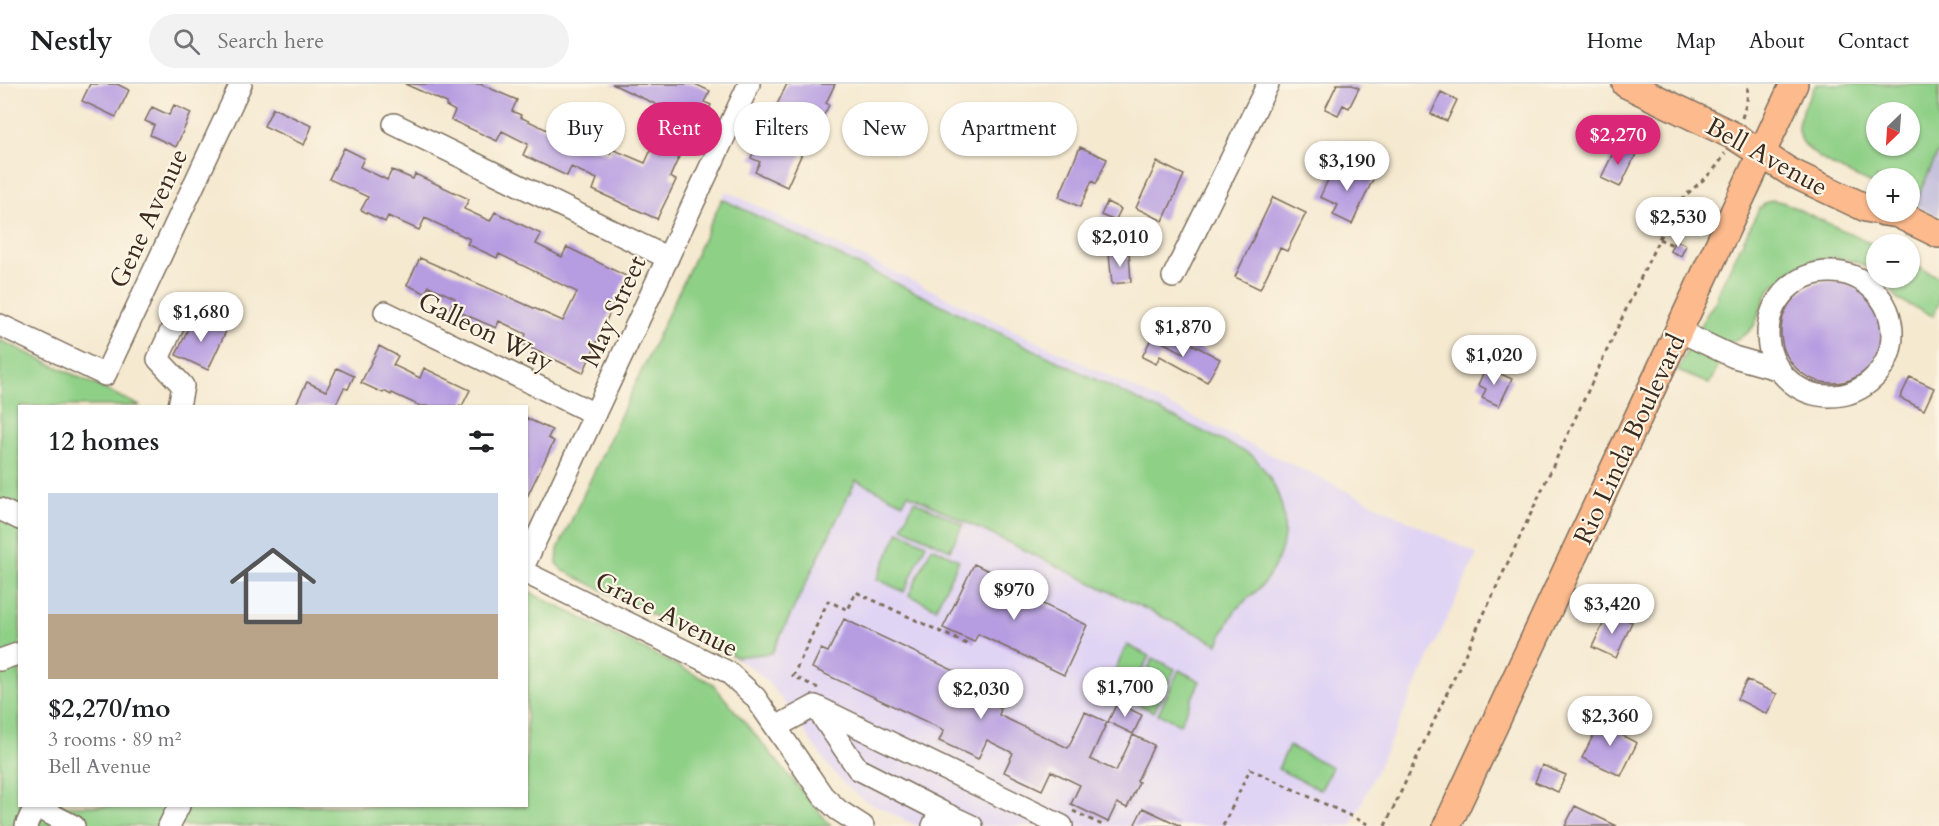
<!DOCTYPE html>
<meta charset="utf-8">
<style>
body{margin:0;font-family:Cardo,serif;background:#f2f2f2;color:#202124;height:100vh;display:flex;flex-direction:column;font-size:22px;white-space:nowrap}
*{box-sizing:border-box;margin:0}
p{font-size:20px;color:#757577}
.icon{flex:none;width:33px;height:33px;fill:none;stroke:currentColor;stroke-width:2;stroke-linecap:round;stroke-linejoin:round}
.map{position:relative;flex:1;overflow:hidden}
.sheet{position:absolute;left:18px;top:321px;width:510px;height:402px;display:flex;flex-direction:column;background:#fff;border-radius:0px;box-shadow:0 2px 4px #0004}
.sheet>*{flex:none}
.top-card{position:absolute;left:546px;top:18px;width:570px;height:54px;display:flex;gap:12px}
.needle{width:39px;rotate:205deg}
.fabs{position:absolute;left:1866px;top:18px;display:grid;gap:12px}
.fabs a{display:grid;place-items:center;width:54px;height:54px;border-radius:50%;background:#fff;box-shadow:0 2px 4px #0004;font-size:30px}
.price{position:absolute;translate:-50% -51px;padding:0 14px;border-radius:21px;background:#fff;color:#222;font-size:20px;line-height:39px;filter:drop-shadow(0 2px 3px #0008)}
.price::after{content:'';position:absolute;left:50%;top:36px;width:18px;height:14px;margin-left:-9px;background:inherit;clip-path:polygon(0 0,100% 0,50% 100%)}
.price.selected{background:#db2777;color:#fff}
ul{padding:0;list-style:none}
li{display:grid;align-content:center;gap:12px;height:318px;padding:0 30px}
li span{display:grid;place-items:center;height:186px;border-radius:0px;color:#555}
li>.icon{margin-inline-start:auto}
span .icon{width:108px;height:108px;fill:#fffc;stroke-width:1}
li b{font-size:26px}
h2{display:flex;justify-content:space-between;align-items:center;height:72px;padding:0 30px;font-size:26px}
.tag{padding:0 21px;border-radius:27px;background:#fff;box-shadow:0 2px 4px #0004;font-size:21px;line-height:54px}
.tag.selected{background:#db2777;color:#fff}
header{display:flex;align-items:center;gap:36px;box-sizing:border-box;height:84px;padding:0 30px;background:#fff;border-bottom:2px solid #e0e0e0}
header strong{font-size:28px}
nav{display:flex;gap:33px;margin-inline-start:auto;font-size:21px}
.search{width:420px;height:54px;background:#f2f2f2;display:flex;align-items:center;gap:15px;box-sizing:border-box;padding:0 21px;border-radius:33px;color:#757577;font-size:22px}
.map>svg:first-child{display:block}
</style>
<header>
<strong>Nestly</strong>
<div class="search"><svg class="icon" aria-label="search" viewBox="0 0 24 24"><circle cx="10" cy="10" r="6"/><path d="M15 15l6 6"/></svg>Search here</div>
<nav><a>Home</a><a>Map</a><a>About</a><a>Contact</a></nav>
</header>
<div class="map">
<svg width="1939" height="742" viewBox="0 0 1939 742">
<rect width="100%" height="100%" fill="#fcf5e5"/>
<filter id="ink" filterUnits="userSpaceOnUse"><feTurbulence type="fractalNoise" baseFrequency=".0167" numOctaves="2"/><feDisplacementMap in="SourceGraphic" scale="12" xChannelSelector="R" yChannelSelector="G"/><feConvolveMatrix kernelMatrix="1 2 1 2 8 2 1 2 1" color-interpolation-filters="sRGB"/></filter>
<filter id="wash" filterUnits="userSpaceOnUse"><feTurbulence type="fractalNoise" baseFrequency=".008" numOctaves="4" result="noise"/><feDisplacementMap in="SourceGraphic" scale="24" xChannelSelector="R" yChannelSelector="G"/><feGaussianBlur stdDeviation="1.35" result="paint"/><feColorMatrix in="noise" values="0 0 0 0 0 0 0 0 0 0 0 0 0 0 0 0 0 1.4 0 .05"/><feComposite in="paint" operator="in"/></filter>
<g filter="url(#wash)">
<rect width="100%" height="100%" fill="#f5e9d0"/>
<path fill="#e0d4f4" d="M726 107 1477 470 1351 742H918L864 716 845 701 827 680 782 615 765 595 752 584 718 564 562 486 557 480 558 465Z"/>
<path fill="#c4c0db" d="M1939 66V133L1914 121Z"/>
<path fill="#8fd087" stroke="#657d52" stroke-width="1.5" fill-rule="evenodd" d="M1816 0H1939V66L1914 121 1910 119V94H1876V102C1854 91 1797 72 1798 43 1799 29 1810 13 1816 0ZM1876 28H1910V62H1876Z
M722 115 1252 371C1287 408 1297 455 1265 497 1257 509 1244 516 1235 527 1228 537 1223 549 1218 560L908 410 903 419 856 396 772 569 736 573 562 486 557 480 558 465Z
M1773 116 1785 119 1876 162V189C1870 186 1863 180 1856 178 1830 169 1802 176 1782 194 1778 198 1772 202 1769 207 1751 237 1765 246 1724 260L1697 246 1718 213 1717 210 1759 125 1767 118Z
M1910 179 1939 193V219L1933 232 1898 216 1890 203 1881 194H1910Z
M0 256 140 322H20V722H526L527 507 712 599 831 742H0Z
M1690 259 1722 275 1709 300 1678 287Z
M914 417 963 440 950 466 902 443Z
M899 447 926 460 904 508 877 495Z
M932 463 959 476 936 524 909 511Z
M1127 561 1149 572 1128 615 1106 605Z
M1153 574 1175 585 1154 628 1132 618Z
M1179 586 1200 597 1180 640 1158 630Z
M1289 662 1332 683 1321 706 1278 685Z"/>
<g id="blocks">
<path fill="#b69ce1" d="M90 0H117L129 6 116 33 82 17Z
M405 0H480L517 16 512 27 521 31 520 33 564 54 569 44 585 52 582 58 610 70 612 65 645 79 665 35 660 32 664 24 612 0H695L710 7 704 18 711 21 693 60 686 57 670 93 676 96 657 135 593 106 597 95 571 83 567 92 523 71 528 60 502 47 497 57 451 36 455 27 446 22 447 19Z
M787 0H835L826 19 829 21 820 39 816 38 787 103 755 88 760 78 751 74Z
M1337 0H1350L1359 4 1349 24 1343 21 1338 31 1325 25Z
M1441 8 1457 16 1447 37 1431 30Z
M174 21 191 29 176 63 150 51 154 41 145 37 152 23 169 31Z
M273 24 312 42 304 61 264 42Z
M1617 61 1636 70 1620 103 1601 94Z
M1080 63 1107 75 1096 100 1092 97 1080 123 1059 113Z
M344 64 364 74 360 83 387 96 392 86 413 95 415 90 469 115 464 125 490 137 495 128 541 150 536 160 562 173 567 163 626 192 583 289 522 260 526 250 499 237 496 244 450 224 455 214 429 202 425 209 407 201 420 174 563 237 577 208 499 170 497 174 467 160 470 155 425 134 419 146 388 132 385 138 361 126 368 113 329 95Z
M1157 78 1184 91 1163 137 1136 124Z
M1347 80 1374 93 1352 140 1333 131 1338 121 1320 113 1333 85 1343 89Z
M1273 113 1306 129 1287 167 1280 164 1260 205 1235 193Z
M1107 118 1121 125 1115 137 1101 131Z
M1675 156 1686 161 1681 172 1670 167Z
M1129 168 1131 198 1112 200 1109 170Z
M1781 248a51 51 0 1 1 102 0a51 51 0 1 1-102 0Z
M194 232 226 247 208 286 176 271Z
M1152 253 1184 269 1190 259 1220 275 1207 298 1160 272 1156 280 1142 273Z
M379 262 398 272 393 281 420 294 424 284 470 306 462 322H420L392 309 391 311 384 307 383 309 361 299Z
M1486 283 1512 295 1499 322 1482 314 1486 305 1478 301Z
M337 284 354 292 348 305 344 304 335 322H295L307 298 326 307Z
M1910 293 1934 304 1924 326 1900 314Z
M526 334 552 346 548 354 554 357 526 415Z
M974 480 1004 494 1001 500 1087 541 1064 591 978 550 974 558 943 544Z
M1609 528 1632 538 1616 574 1592 563Z
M844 535 959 589 952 602 1001 625 999 631 1068 664 1085 628 1107 638 1090 675 1116 687 1133 651 1154 661 1137 697 1139 698 1127 724 1117 719 1108 738 1071 720 1080 701 1051 687 1042 706 1004 688 1013 669 987 656 978 675 939 657 944 646 812 584 821 565 828 568Z
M1747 596 1777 610 1767 630 1737 615Z
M1117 619 1142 631 1133 650 1108 638Z
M1605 631 1628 642 1623 652 1637 659 1621 692 1582 674 1597 644 1599 645Z
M1542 681 1566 691 1558 708 1535 698Z
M1575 722 1617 742H1565Z
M1143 724 1181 742H1134Z"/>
</g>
</g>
<g filter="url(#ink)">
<use href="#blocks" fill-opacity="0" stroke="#7c6d5c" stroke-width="1.5"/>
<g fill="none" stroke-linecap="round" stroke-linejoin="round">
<g stroke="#7c6d5c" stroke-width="24">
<path id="minor" d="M394 40 668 174
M1768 250a62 62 0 1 1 124 0a62 62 0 1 1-124 0Z
M1173 193 1268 0
M385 228 595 330
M175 238 158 275 183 302 179 322
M0 241 105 291 241 0
M1679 247 1734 273 1780 286
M0 425 20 435
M526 477 749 0
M526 489 728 588 755 613 823 712 838 726 863 742
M0 576 20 569
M815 622 858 685 940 727 933 742
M776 643 815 622 1062 742
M940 727 972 742
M26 742 35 722 74 742
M169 742 179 722"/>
</g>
<g stroke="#7c6d5c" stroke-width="30">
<path id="major" d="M1626 0 1734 52 1790 88 1866 124 1876 126
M1884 128 1898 130 1939 150
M1447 742 1794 0"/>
</g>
<path stroke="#7c6d5c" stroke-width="3" stroke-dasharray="4.5 4.5" stroke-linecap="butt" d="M1742 34 1747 17 1748 0
M1659 155 1673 161
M818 604 793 592 828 517 848 526 856 508 971 562
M1073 727 1104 742
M1223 742 1250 685 1372 742
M1385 742 1671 129C1685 106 1712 95 1725 69"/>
<use href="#minor" stroke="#fff" stroke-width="21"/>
<use href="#major" stroke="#fcba8d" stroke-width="27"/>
</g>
</g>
<g text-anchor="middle" stroke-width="4.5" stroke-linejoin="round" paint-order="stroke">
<g font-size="26" fill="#3b2a1e" stroke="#fcf5e5">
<text transform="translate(1767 72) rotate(29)" y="9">Bell Avenue</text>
<text transform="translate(148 134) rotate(-65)" y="9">Gene Avenue</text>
<text transform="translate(613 227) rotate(-65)" y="9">May Street</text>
<text transform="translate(486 247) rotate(26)" y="9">Galleon Way</text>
<text transform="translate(1629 355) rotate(-65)" y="9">Rio Linda Boulevard</text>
<text transform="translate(667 530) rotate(27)" y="9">Grace Avenue</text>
</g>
</g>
</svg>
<div class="fabs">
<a><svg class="needle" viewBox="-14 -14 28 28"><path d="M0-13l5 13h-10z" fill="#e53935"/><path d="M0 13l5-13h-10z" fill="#757577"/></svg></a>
<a>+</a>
<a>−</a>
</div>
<b class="price selected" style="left:1618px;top:82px">$2,270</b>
<b class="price" style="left:1347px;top:108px">$3,190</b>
<b class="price" style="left:1678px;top:164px">$2,530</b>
<b class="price" style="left:1120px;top:184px">$2,010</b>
<b class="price" style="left:201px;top:259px">$1,680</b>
<b class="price" style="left:1183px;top:274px">$1,870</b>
<b class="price" style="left:1494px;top:302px">$1,020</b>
<b class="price" style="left:1014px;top:537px">$970</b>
<b class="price" style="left:1612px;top:551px">$3,420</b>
<b class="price" style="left:1125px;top:634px">$1,700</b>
<b class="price" style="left:981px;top:636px">$2,030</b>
<b class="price" style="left:1610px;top:663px">$2,360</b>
<div class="top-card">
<a class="tag">Buy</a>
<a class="tag selected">Rent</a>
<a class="tag">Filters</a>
<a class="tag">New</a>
<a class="tag">Apartment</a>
</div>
<section class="sheet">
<h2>12 homes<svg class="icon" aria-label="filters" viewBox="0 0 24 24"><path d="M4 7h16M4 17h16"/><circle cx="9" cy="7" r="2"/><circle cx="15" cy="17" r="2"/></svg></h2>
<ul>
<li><span style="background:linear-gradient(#c9d6e8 65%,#b9a48a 0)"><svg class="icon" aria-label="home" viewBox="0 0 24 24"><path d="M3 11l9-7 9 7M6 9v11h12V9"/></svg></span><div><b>$2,270/mo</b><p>3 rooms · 89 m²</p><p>Bell Avenue</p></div></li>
</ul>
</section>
</div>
